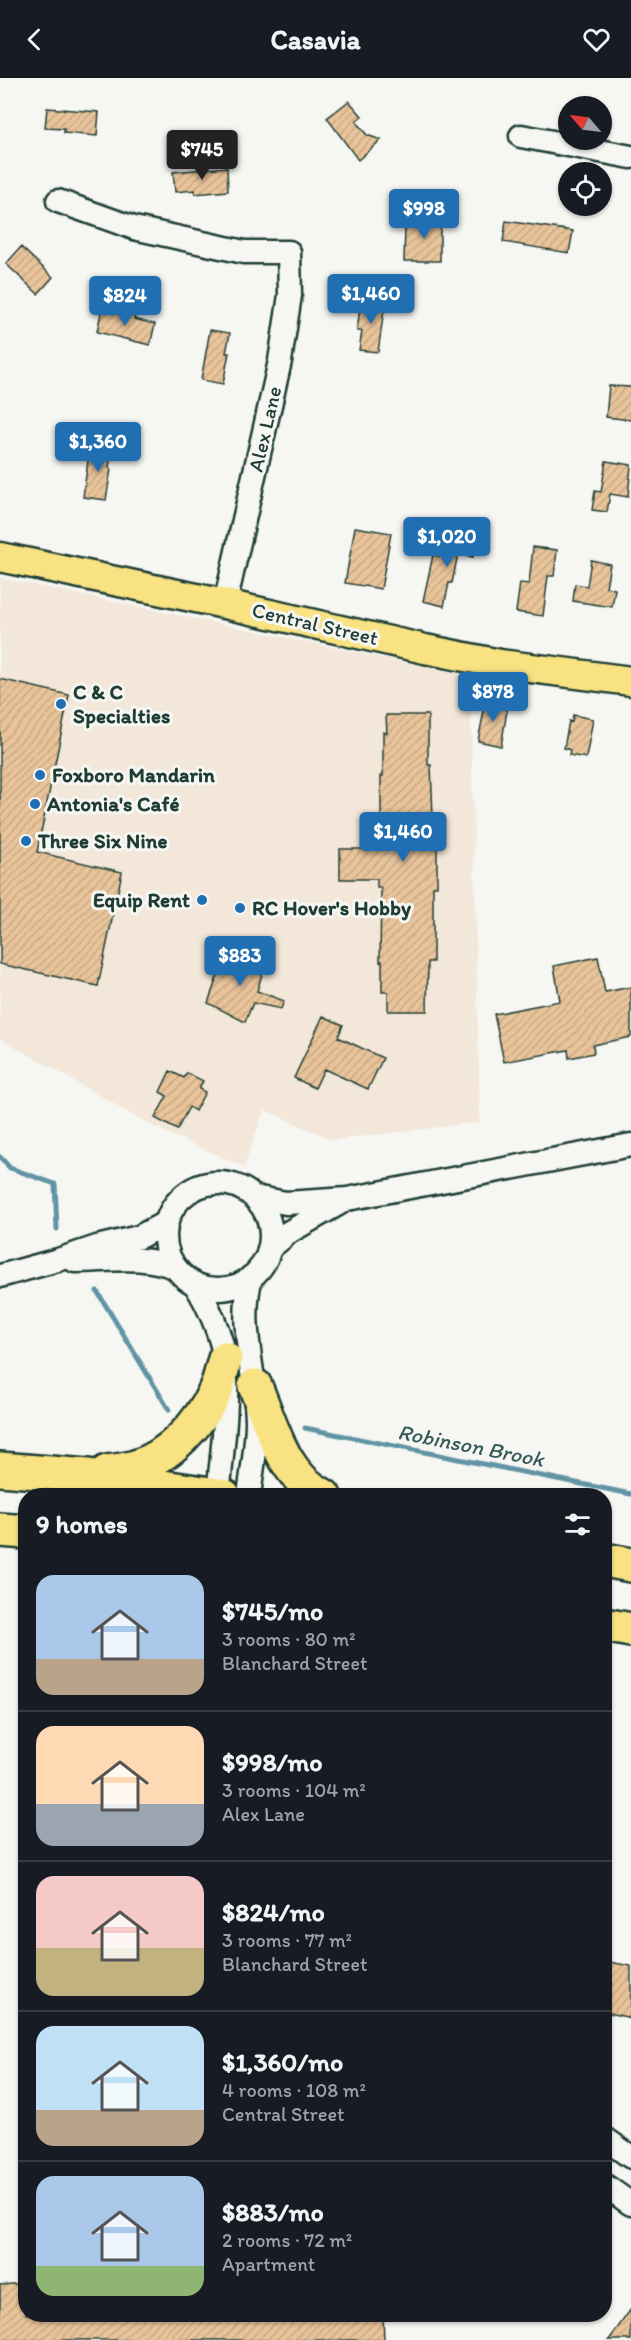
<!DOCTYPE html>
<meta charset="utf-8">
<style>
body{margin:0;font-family:Itim,sans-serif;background:#20242c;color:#f1f3f6;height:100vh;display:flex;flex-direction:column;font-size:22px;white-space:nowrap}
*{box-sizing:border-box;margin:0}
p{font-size:20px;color:#9ea1a6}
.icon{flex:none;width:33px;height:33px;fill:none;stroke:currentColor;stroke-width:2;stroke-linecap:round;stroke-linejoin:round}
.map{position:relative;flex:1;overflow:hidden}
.panel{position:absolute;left:18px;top:1410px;width:594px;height:834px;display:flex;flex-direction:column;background:#171b24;border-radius:24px;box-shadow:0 2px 4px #0004}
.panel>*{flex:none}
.needle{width:39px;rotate:298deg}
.tools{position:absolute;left:558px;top:18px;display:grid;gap:12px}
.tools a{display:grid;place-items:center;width:54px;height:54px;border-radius:50%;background:#171b24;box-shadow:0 2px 4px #0004;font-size:30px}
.price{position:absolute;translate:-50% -51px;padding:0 14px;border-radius:6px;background:#1f6fb2;color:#fff;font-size:20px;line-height:39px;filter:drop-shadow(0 2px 3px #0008)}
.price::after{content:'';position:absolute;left:50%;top:36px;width:18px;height:14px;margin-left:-9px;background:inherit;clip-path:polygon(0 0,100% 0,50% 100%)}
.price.active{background:#222;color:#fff}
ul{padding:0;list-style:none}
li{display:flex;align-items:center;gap:18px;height:150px;padding:0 18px}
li+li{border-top:2px solid #363941}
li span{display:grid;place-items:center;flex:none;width:168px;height:120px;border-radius:18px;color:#555}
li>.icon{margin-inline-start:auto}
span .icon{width:72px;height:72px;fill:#fffc;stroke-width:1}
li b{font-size:26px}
h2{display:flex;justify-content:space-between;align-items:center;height:72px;padding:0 18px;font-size:26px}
header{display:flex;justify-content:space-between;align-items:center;height:78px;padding:0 18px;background:#171b24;font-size:27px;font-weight:700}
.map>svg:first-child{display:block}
</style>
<header><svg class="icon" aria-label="back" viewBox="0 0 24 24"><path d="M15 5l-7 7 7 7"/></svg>Casavia<svg class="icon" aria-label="heart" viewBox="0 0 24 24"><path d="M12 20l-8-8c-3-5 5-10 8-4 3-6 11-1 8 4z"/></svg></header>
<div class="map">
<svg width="631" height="2262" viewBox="0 0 631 2262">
<defs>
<pattern id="building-hatch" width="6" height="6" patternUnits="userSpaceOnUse" patternTransform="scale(1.5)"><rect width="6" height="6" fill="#e9c49a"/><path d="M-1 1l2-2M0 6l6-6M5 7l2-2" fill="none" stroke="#c7a985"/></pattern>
</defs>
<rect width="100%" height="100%" fill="#f6f6f2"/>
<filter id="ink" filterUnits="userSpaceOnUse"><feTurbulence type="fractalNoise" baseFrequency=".0167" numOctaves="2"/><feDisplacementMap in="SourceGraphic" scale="12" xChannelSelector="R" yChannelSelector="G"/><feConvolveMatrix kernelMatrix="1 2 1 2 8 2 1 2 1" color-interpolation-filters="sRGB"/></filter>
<g filter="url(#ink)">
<path fill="#f2e7d8" d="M0 500 470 598 480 1044 334 1062 264 1032 244 1089 150 1047 0 960Z"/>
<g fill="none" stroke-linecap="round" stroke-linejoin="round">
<path stroke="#6194a4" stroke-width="5" d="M0 1079 10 1090 55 1106 57 1151
M97 1213 169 1332
M305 1350 631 1416"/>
</g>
<path fill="url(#building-hatch)" stroke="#1f3d34" stroke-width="1.5" d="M349 23 362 38 356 44 367 57 381 62 358 82 327 40Z
M47 30 99 34 97 58 64 55V51L45 50Z
M227 89 228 113 195 116V112L175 114 173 94Z
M419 136H440V183H404L405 149H419Z
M506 143 573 153 569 175 503 164Z
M21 169 53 199 38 216 6 186Z
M361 222 385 225 378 274 359 272 362 253H357Z
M102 230 135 238 134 241 155 246 150 267 97 254Z
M210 252 230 255 226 275H229L223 306 201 302Z
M609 308 631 309V342L606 339Z
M90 368 112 371 109 390 111 391 106 422 83 419Z
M606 383 631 387 628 419 610 416 607 434 592 432 595 413 601 414Z
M355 449 391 455 381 511 345 505Z
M458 452 477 456 473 479 458 476 452 505H449L444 528 423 523 433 477 439 478 441 470 454 473Z
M533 469 557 472 554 498H548L543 538 516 534 520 505 529 506Z
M591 482 610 486 606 509 615 511 612 529 573 523 575 506 587 508Z
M0 601 69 617 37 774 122 794 98 908 0 886Z
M486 623 508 627 501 668 478 663Z
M386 637H428V687H431L434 766H437V808H433V884H428L427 933H388V914H382V883L380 884 381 810H377V801H340V771H377V765H381V698H383V654L387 655Z
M573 637 593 641 586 680 569 677 570 672 564 670 569 643 572 644Z
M226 874 265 886 257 913 284 923 281 931 253 925 245 944 208 925Z
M598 879 605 914 631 909V959L593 967 594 975 569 980 568 972 504 984 494 936 560 923 554 888Z
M323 938 343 947 338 959 383 980 368 1011 324 991 315 1010 294 1000Z
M170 993 184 1000 187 995 203 1003 199 1011 205 1014 195 1033 189 1029 177 1052 155 1040 167 1018 160 1014Z
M604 1883 631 1888V1940L604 1934Z
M26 2205V2236H383L384 2262H0V2207Z
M631 2231V2262H609Z"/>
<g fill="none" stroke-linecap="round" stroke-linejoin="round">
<g stroke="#1f3d34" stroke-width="27">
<path id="minor" d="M521 58 631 79
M58 123 134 150 244 174H289L290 217 280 283 225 526
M165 1158a53 53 0 1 1 106 0a53 53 0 1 1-106 0Z
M254 1119 286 1125 347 1121 631 1067
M269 1171 289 1154 340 1125
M75 1183C109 1183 144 1176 176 1190
M0 1198 58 1182 97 1169 139 1159 167 1144
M195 1206C208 1226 222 1258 225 1283 229 1327 222 1374 218 1418
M249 1418C252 1393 257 1367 257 1343 256 1294 238 1247 251 1199
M604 2060 631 2079
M604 2107 631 2126"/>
</g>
<g stroke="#1f3d34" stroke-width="33">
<path id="major" d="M0 479 225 526 425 571 500 586 631 603"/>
</g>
<g stroke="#1f3d34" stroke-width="38">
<path id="highway" d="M255 1308C272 1347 282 1398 324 1418
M0 1391 88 1398 224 1418
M107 1394C117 1393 126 1392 135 1389 170 1379 201 1344 215 1313 220 1303 222 1291 225 1281
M0 1452 26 1454
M604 1482 631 1487
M604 1547 631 1552"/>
</g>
<use href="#minor" stroke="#f6f6f2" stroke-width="22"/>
<use href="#major" stroke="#f8e281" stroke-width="28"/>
<use href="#highway" stroke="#f8e281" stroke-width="33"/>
</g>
</g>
<g fill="#1f6fb2" stroke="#f6f6f2" stroke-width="2">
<circle cx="61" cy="626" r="6"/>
<circle cx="40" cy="697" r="6"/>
<circle cx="35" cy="726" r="6"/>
<circle cx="26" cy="763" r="6"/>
<circle cx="202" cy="822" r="6"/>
<circle cx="240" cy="830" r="6"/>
</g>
<g text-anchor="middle" stroke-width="6" stroke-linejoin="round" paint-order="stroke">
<g font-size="21" fill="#1f3d34" stroke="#f6f6f2">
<text transform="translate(265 351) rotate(-77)" y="7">Alex Lane</text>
<text transform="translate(315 546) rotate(13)" y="7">Central Street</text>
</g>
<g font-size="21" font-weight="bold" fill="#1f3d34" stroke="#f6f6f2" text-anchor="start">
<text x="73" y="621">C &amp; C<tspan x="73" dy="24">Specialties</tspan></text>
<text x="52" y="704">Foxboro Mandarin</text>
<text x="47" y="733">Antonia's Café</text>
<text x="38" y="770">Three Six Nine</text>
<text x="190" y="829" text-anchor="end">Equip Rent</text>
<text x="252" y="837">RC Hover's Hobby</text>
</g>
<g font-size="22" font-style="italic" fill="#355a59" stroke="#f6f6f2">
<text transform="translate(471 1367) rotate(11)" y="8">Robinson Brook</text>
</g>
</g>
</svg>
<div class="tools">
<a><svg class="needle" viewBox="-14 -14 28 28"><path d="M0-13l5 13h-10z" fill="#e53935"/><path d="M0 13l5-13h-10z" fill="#9ea1a6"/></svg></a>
<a><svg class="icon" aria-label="locate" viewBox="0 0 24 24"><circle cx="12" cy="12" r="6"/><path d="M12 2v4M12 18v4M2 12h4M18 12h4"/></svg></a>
</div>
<b class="price active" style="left:202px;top:103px">$745</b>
<b class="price" style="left:424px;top:162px">$998</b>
<b class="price" style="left:371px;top:247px">$1,460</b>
<b class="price" style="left:125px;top:249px">$824</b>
<b class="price" style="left:98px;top:395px">$1,360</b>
<b class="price" style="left:447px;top:490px">$1,020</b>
<b class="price" style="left:493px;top:645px">$878</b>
<b class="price" style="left:403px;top:785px">$1,460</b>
<b class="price" style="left:240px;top:909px">$883</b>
<section class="panel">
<h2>9 homes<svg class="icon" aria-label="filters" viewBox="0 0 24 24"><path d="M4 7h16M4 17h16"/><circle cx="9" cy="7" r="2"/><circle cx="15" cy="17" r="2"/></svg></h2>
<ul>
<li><span style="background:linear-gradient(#a9c7e8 70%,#b9a48a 0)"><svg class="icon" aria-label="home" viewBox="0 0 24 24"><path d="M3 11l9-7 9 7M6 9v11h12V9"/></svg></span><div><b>$745/mo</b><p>3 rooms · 80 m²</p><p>Blanchard Street</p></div></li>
<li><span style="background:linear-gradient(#ffd9b3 65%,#9aa5b1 0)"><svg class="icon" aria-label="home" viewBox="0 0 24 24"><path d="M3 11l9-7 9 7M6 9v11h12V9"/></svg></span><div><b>$998/mo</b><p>3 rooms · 104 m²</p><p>Alex Lane</p></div></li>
<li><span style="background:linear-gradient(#f6c9c9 60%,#c2b280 0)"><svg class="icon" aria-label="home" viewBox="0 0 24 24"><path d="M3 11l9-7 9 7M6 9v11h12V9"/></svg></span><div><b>$824/mo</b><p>3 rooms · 77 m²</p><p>Blanchard Street</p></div></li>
<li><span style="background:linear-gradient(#bfe0f5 70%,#b9a48a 0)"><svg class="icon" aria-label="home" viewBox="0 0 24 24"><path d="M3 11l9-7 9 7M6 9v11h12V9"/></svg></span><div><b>$1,360/mo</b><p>4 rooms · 108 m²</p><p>Central Street</p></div></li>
<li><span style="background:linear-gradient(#a9c7e8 75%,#8fb573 0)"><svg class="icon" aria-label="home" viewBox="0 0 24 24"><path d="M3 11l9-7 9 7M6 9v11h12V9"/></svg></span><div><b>$883/mo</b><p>2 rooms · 72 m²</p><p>Apartment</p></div></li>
</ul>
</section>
</div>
